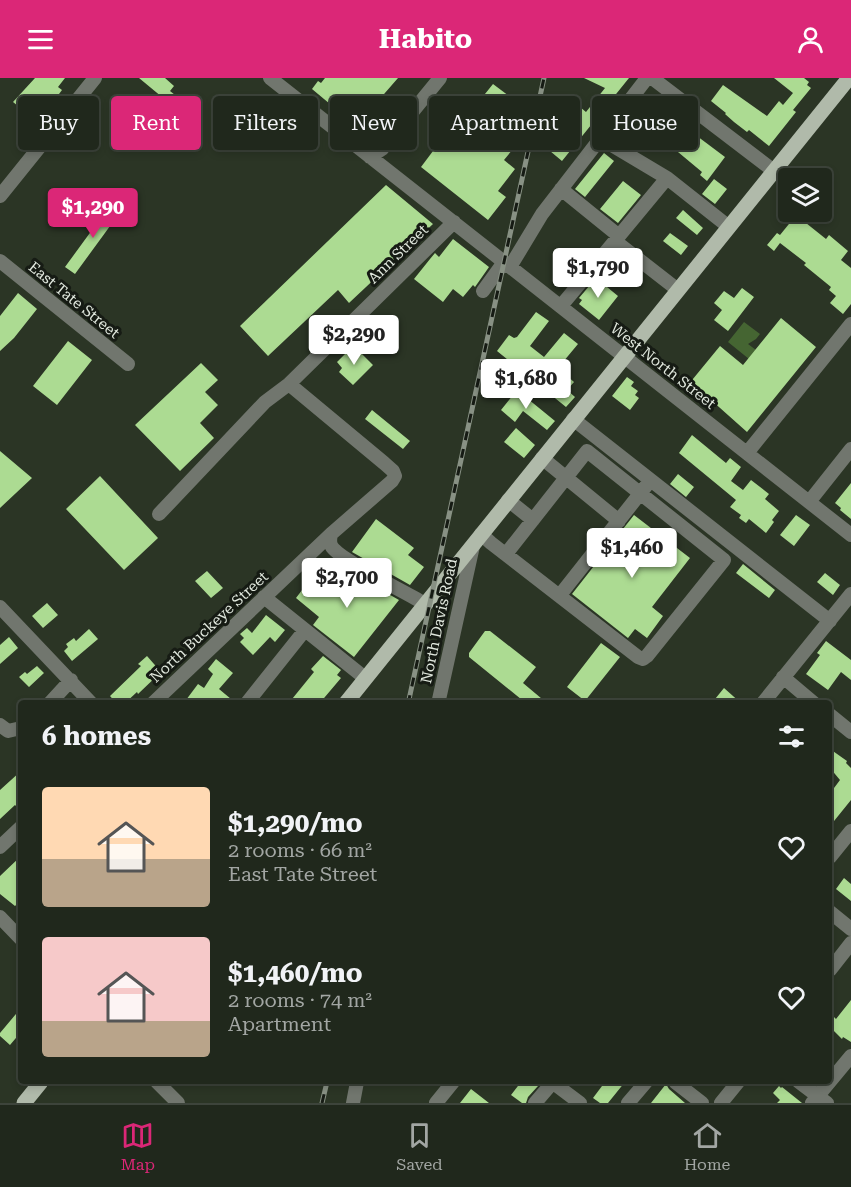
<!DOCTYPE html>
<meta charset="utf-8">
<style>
body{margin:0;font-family:"Roboto Serif",serif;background:#2d3429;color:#f1f3f6;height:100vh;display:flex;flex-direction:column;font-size:22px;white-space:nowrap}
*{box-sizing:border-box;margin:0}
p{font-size:20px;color:#a2a6a3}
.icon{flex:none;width:33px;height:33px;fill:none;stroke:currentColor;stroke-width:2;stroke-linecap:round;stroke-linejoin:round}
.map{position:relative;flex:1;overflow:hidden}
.panel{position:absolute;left:18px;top:622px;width:814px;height:384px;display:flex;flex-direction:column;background:#20281c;border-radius:6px;box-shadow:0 3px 9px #0003,0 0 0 2px #3d443b}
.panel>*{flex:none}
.top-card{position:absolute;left:18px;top:18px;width:816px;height:54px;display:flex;gap:12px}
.fabs{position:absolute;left:778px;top:90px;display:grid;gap:12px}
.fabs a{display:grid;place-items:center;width:54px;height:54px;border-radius:6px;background:#20281c;box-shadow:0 3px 9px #0003,0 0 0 2px #3d443b;font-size:30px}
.price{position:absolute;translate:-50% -51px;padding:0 14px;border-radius:6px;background:#fff;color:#222;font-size:20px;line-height:39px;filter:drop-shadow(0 2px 3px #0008)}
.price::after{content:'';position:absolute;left:50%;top:36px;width:18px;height:14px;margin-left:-9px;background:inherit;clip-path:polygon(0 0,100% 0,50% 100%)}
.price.current{background:#db2777;color:#fff}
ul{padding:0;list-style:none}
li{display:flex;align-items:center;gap:18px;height:150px;padding:0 24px}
li span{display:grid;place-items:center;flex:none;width:168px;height:120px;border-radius:6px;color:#555}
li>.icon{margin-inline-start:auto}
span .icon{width:72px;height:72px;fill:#fffc;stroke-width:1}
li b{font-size:26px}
h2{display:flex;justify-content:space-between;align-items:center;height:72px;padding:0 24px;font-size:26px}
.chip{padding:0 21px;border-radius:6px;background:#20281c;box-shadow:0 3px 9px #0003,0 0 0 2px #3d443b;font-size:21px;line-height:54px}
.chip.current{background:#db2777;color:#fff}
header{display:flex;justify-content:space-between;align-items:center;height:78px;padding:0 24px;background:#db2777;color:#fff;font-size:27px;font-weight:700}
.menu{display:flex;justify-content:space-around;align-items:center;height:84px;border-top:2px solid #3d443b;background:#20281c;font-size:16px;color:#a2a6a3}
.menu a{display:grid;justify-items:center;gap:3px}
.menu .current{color:#db2777}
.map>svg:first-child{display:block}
</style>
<header><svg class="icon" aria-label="menu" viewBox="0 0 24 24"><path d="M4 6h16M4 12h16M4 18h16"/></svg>Habito<svg class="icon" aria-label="person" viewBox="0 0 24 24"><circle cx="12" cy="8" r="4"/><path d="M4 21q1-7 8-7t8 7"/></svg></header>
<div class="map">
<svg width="851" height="1025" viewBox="0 0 851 1025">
<rect width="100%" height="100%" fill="#2b3525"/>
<path fill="#456532" d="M744 244 760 256 756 261 748 266 756 272 749 281 728 264Z"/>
<path fill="#acdb92" d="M35 0H65L58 9 62 12 38 44 13 24Z
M139 0H165L174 8 170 13 175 17 168 24Z
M325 0H398L371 31 385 43 379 50 359 34 355 39 340 26 336 31 312 11 318 3 321 5Z
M584 0H629L562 83 544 68 559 50 548 41 568 19 586 34 605 10Z
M774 0H804L809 4 807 7 811 10 793 32 796 34 769 68 749 52 747 54 734 44 725 36 726 35 711 23 723 7 767 38 779 23 783 27 793 15Z
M493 6 530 34 506 65 513 71 504 82 515 91 498 113 506 119 488 142 421 89 436 69 440 72Z
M645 24 655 32 630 64 620 56Z
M681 46 725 79 707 103 700 97 702 94 666 64Z
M604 75 614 83 585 119 575 111Z
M714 101 727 111 715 126 702 116Z
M623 103 641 117 618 145 600 131Z
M386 107 433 146 349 225 338 212 268 278 240 248Z
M111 126 121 133 75 196 65 189Z
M683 132 703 150 697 157 676 140Z
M794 134H799L803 138 801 141 826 161 829 157 848 173 841 182 851 190V226L843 236 830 225 836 218 829 212 831 209 804 187 806 185 780 165 774 173 767 167 777 155 780 157 793 141 790 139Z
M670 155 688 168 681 177 663 163Z
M453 161 489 189 475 209 473 207 463 219 453 211 443 224 414 201 430 181 435 175 439 179Z
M596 200 618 218 599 242 579 226 582 222 579 220Z
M742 210 754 219 728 253 714 242 722 232 714 225 724 213 734 220Z
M18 215 37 231 14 260 0 273V238Z
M536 234 549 243 530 268 544 279 564 255 578 266 558 290 574 304 567 312 575 319 566 329 497 273 509 257 514 260 517 259Z
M781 240 816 269 747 354 701 313 699 315 688 307 720 268 743 287Z
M68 263 92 282 57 327 33 308Z
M350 271 356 278 360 274 373 287 353 307 339 294 342 290 337 284Z
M201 285 218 302 205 314 218 327 200 345 214 360 180 393 135 347Z
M627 299 634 304 631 308 638 313 635 317 639 320 630 332 612 318Z
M517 312 555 343 547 352 523 333 515 344 501 332Z
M372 332 410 363 403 371 365 341Z
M516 350 535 367 524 380 504 364Z
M692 357 726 385 730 380 741 389 731 403 743 412 751 402 769 416 765 421 779 433 772 442 774 444 766 455 749 441 746 445 739 440 741 437 730 429 736 422 679 375Z
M0 373 32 400 0 430Z
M678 396 694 409 686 419 670 406Z
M100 398 158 460 124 492 66 431Z
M851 405V441L840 432 841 430 835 425Z
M634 437 690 480 652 529 663 538 647 560 635 551 628 560 572 516Z
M796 437 810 447 794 468 780 457Z
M376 441 414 470 408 477 424 489 410 507 352 474Z
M743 486 775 512 769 520 736 495Z
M318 491 343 511 355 497 399 522 354 579 313 547 319 539 296 520Z
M207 493 223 510 211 520 195 503Z
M825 495 840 507 833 517 817 504Z
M47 525 58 537 43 550 32 538Z
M266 537 285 552 275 564 270 559 253 577 240 564 244 560 240 556 247 550 252 555Z
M89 551 98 561 72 583 64 573 68 569 66 566 74 560 76 563Z
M485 553H490L536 589 523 605 548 626H527L469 579V575Z
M9 559 18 570 0 586V567Z
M826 563 851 582V602L841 594 828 612 806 596 820 577 817 575Z
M601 565 620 579 585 623 567 609Z
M147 578 161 594 138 616 137 614 124 626H117L110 618 141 588 138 586Z
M323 578 341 592 337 597 341 600 319 626H288L314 594 311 591Z
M216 581 233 595 219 611 237 626H183L198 606 204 610 213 596 208 591Z
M37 588 44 595 29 609 19 599 25 594 27 596Z
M724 610 742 626H711Z
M830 671 847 683 846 685 851 690V722L830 748V720L833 716 831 714 840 702 830 690Z
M21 693V733L15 727 0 741V712Z
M21 778V822L15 828 0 816V798Z
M844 800 851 806V823L836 811Z
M851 922V964L843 959 842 961 830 949V943L833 938 836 941Z
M21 930V954L10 967 0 958V955Z
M521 1004H533L538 1008 528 1019 526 1025H522L511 1017Z
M605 1004H625L608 1025H600L593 1020Z
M666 1006 669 1011 685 1025H651Z
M779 1008 781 1010 782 1009 802 1025H777L780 1022 773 1015Z
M471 1011 489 1025H460Z"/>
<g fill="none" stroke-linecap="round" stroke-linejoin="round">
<path stroke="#71766e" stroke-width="14" d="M270 0 851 457
M652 0 774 93
M600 60 667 100 729 149
M370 79 382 71 440 0
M561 111 619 158
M0 118 95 0
M615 163 678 212
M0 183 128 286
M510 189 542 136 647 0
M483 213 504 184
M561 228 667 100
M573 341 830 543
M747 375 851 246
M542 380 619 443
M508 422 533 442
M809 424 851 371
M159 436 265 324 289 306 454 144
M331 456C330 461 329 465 332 469 342 483 407 515 425 526
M481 456 491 465 638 579 643 581 647 578 724 482 587 373 506 476
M560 517 646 408
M264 519 365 600
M0 529 92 626
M783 599 815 626
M49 626 71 602
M152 626 331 456 392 403 395 398 393 393 384 385 289 306
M246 626 305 552
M438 626 473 468
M762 626 851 516
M830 637 851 654
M0 647 8 653 21 650
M0 769 21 749
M830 779 851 753
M830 834 851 851
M0 839 21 861
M830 892 851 865
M157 1004 178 1025
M552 1004 580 1025
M675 1004 702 1025
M799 1004 827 1025
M353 1025 357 1004
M436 1025 453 1004
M535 1025 553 1004
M628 1025 646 1004
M721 1025 738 1004
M812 1025 851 978"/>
<path stroke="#b0baaa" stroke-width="15" d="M345 626 849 0
M24 1025 41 1004"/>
<g stroke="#889184" stroke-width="5">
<path id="rail" d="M408 626 544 0
M322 1025 327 1004"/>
</g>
<use href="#rail" stroke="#161b14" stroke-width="3" stroke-dasharray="9" stroke-linecap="butt"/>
</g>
<g text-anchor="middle" stroke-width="6" stroke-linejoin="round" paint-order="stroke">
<g font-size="15" fill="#e1e8de" stroke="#161b14">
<text transform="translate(398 176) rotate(-44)" y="5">Ann Street</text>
<text transform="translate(74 222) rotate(39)" y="5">East Tate Street</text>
<text transform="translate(663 288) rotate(38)" y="5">West North Street</text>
<text transform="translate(439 543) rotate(-78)" y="5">North Davis Road</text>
<text transform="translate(209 549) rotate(-43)" y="5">North Buckeye Street</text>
</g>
</g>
</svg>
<div class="fabs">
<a><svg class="icon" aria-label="layers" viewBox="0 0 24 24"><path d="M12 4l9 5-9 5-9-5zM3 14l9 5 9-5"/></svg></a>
</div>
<b class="price current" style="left:93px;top:161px">$1,290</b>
<b class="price" style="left:598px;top:221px">$1,790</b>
<b class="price" style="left:354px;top:288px">$2,290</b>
<b class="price" style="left:526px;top:332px">$1,680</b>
<b class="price" style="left:632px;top:501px">$1,460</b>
<b class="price" style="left:347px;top:531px">$2,700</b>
<div class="top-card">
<a class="chip">Buy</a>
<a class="chip current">Rent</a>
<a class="chip">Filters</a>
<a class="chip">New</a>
<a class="chip">Apartment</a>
<a class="chip">House</a>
</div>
<section class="panel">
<h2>6 homes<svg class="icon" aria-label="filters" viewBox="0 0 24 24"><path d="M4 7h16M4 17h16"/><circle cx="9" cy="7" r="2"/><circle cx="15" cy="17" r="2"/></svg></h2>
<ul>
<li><span style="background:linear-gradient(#ffd9b3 60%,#b9a48a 0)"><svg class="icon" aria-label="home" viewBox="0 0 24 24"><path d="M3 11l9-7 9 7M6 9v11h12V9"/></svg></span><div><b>$1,290/mo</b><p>2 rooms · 66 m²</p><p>East Tate Street</p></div><svg class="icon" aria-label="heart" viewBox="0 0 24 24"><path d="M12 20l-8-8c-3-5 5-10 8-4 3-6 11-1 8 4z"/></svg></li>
<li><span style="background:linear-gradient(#f6c9c9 70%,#b9a48a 0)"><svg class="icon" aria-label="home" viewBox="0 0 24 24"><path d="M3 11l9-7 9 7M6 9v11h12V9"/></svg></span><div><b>$1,460/mo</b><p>2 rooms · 74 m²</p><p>Apartment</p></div><svg class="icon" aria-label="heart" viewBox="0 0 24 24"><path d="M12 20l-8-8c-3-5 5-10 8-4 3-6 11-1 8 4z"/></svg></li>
</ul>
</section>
</div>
<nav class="menu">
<a class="current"><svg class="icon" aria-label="map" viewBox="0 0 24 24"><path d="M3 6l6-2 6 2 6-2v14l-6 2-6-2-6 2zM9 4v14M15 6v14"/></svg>Map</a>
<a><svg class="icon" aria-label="saved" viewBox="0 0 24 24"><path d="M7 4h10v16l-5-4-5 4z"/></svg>Saved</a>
<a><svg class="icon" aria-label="home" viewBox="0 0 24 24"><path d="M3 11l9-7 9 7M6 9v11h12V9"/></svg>Home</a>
</nav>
